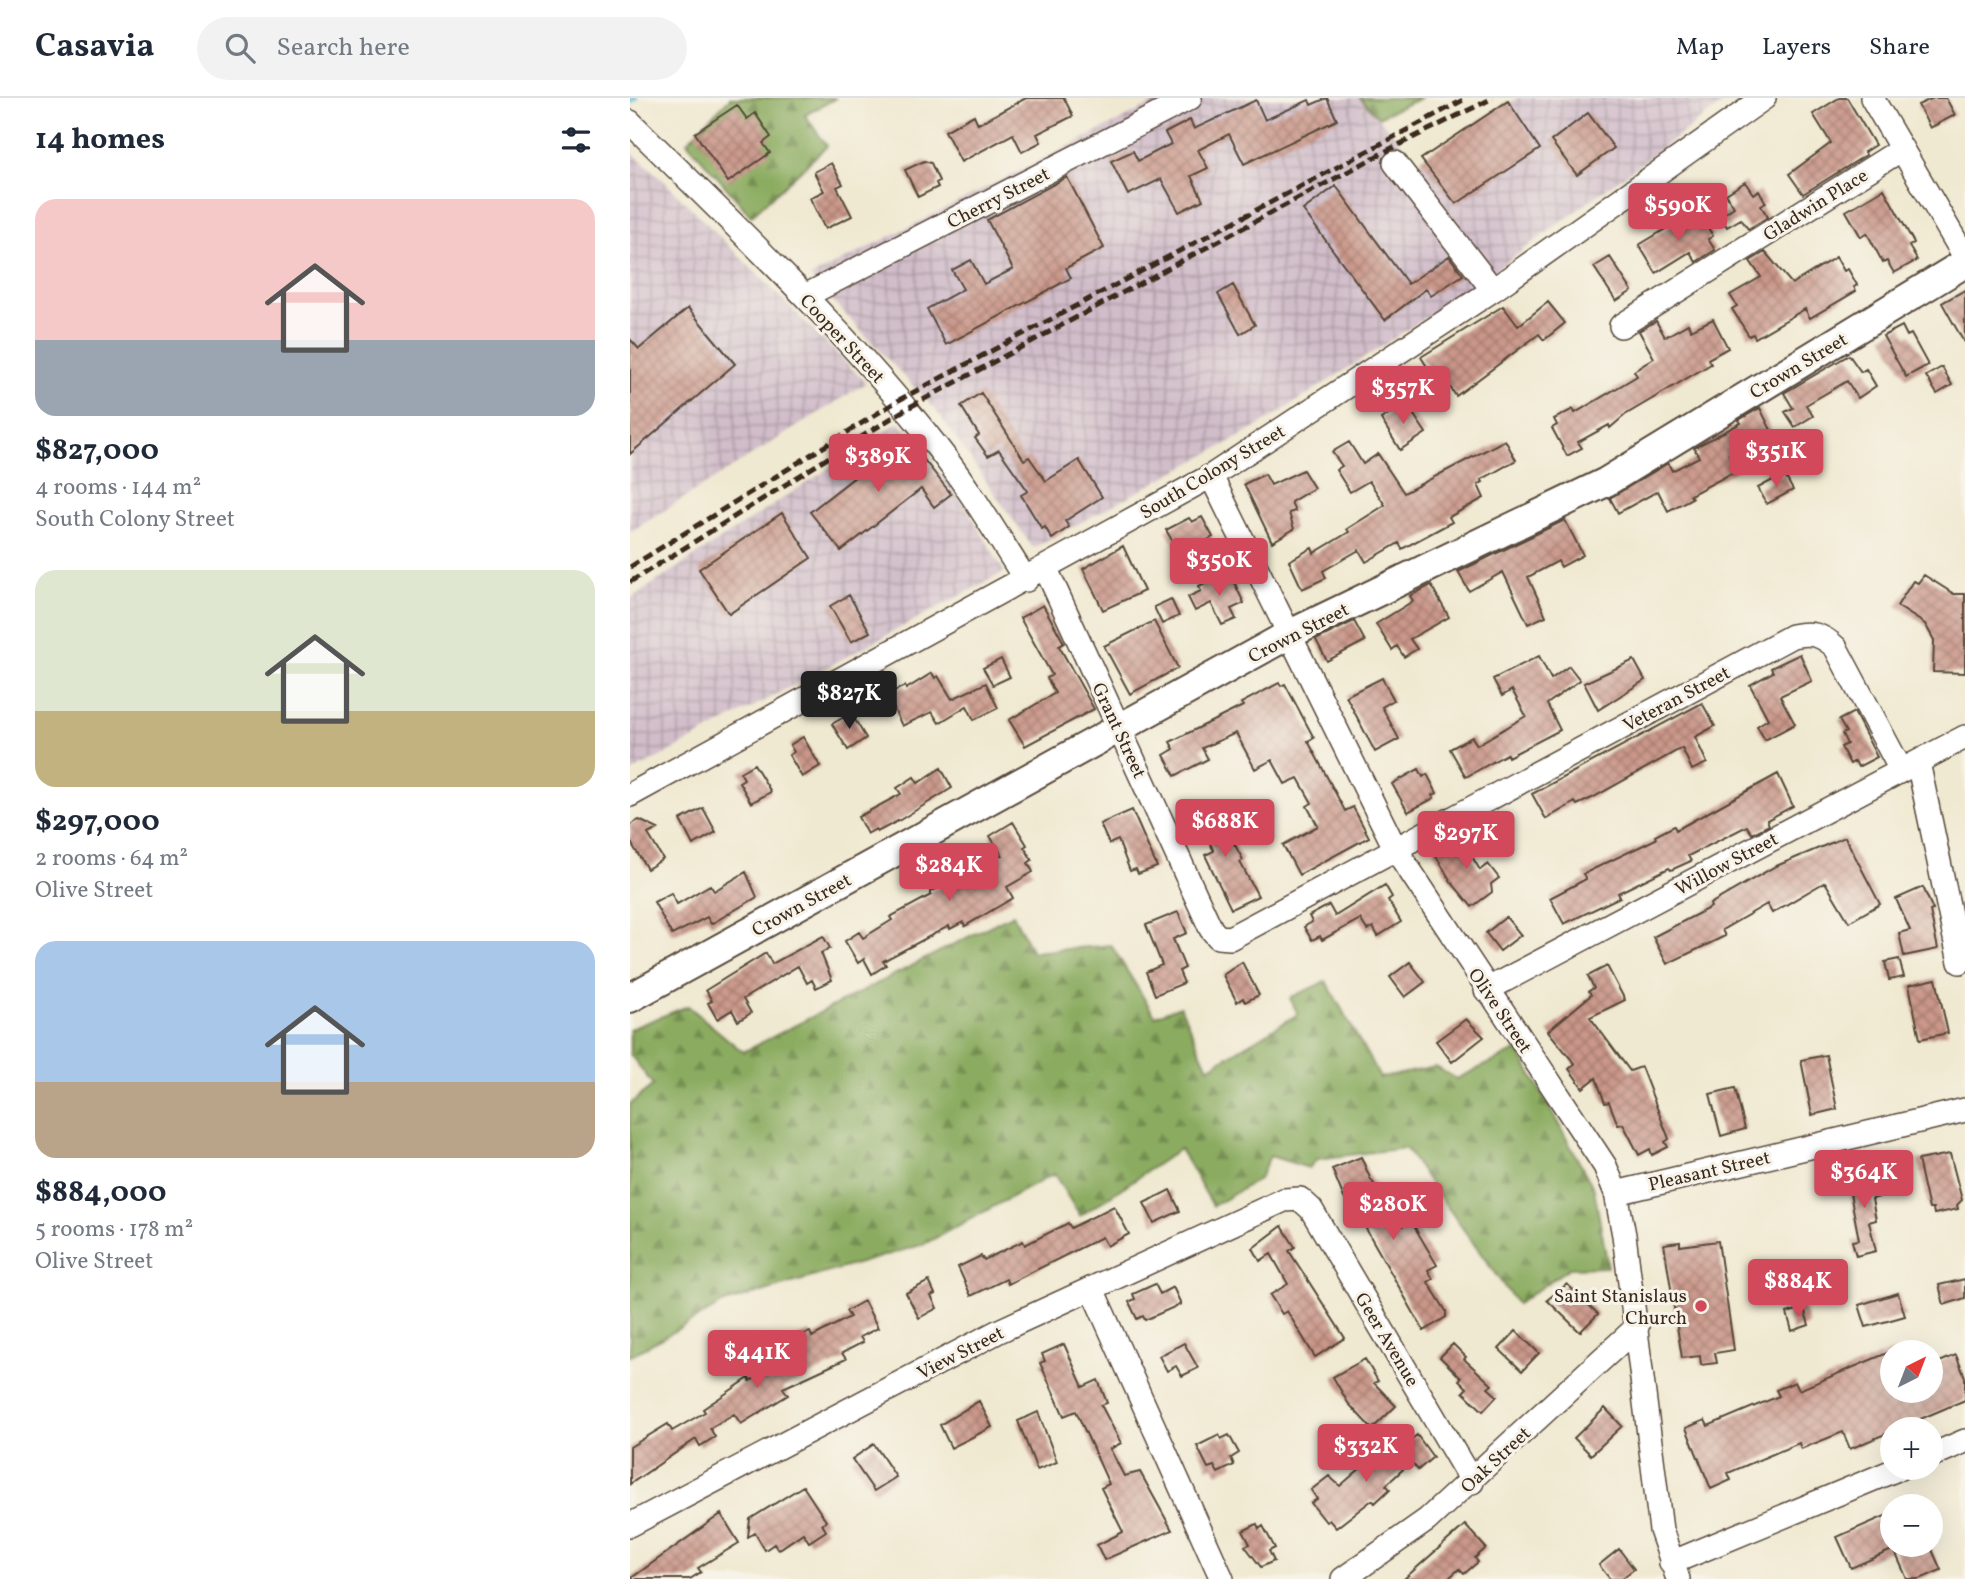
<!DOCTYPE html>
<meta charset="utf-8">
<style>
body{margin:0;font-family:Vollkorn,serif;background:#f2f2f3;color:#1f2937;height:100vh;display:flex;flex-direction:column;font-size:26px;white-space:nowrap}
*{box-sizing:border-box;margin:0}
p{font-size:23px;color:#747a83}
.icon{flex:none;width:38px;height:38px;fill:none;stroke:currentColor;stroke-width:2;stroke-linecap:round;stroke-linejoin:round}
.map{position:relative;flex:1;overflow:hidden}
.side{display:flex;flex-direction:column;background:#fff;width:630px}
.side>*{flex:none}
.needle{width:46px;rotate:42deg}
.buttons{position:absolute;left:1250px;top:1242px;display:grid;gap:14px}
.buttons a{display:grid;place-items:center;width:63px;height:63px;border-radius:50%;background:#fff;box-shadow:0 7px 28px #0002;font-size:35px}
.price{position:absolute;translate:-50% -60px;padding:0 16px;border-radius:7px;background:#d1495b;color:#fff;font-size:23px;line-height:46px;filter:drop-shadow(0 2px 4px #0008)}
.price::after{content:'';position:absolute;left:50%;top:42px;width:21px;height:16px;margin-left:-10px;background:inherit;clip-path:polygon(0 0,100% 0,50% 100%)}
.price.selected{background:#222;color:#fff}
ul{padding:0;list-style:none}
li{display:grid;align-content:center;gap:14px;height:371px;padding:0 35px}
li span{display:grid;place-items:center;height:217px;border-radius:21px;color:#555}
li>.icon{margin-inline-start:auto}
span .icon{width:126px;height:126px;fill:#fffc;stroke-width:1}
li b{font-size:30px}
h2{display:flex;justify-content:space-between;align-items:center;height:84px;padding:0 35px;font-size:30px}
header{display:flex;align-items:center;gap:42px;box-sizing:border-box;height:98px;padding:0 35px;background:#fff;border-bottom:2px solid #e0e1e3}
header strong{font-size:33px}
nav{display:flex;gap:38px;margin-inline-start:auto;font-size:24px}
.search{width:490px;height:63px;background:#f2f2f3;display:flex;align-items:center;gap:18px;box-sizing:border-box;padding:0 24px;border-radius:38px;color:#747a83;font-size:26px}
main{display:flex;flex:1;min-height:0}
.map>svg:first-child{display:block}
</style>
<header>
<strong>Casavia</strong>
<div class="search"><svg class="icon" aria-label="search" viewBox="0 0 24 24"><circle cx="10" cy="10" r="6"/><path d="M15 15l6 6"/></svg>Search here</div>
<nav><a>Map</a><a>Layers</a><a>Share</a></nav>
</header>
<main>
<section class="side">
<h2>14 homes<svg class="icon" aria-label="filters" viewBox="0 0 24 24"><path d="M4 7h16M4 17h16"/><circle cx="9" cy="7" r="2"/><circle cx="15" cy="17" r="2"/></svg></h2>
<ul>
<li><span style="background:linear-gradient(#f6c9c9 65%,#9aa5b1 0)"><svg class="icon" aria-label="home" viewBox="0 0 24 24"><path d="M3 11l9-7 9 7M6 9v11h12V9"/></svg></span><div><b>$827,000</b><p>4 rooms · 144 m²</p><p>South Colony Street</p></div></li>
<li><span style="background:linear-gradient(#dfe7d0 65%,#c2b280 0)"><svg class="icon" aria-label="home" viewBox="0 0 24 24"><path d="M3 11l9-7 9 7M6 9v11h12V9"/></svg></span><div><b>$297,000</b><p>2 rooms · 64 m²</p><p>Olive Street</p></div></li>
<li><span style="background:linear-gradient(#a9c7e8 65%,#b9a48a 0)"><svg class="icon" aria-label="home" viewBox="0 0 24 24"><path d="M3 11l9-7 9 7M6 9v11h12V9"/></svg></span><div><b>$884,000</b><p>5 rooms · 178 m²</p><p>Olive Street</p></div></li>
</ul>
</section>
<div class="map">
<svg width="1335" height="1481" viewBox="0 0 1335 1481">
<defs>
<pattern id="industrial-grid" width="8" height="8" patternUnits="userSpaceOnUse" patternTransform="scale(1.75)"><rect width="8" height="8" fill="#d1bdca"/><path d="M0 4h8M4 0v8" fill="none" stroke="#ab9aa3"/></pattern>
<pattern id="forest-firs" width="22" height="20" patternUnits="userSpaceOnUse" patternTransform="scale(1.75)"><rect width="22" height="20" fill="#8bac60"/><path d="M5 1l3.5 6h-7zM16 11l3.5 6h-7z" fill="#738c4f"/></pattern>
<pattern id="building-cross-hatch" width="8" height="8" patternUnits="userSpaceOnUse" patternTransform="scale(1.75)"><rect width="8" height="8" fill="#ca978a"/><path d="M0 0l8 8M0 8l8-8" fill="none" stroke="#a57b70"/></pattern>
</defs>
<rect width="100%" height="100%" fill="#f7f3e8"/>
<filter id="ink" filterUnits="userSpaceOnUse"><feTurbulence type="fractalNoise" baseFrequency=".0143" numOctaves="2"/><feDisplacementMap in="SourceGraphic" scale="14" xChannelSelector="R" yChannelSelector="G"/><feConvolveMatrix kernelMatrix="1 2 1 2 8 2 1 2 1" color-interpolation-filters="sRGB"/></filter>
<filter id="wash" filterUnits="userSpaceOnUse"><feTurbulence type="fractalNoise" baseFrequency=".00686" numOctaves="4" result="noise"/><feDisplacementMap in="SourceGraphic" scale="28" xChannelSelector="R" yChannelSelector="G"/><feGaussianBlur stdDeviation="1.57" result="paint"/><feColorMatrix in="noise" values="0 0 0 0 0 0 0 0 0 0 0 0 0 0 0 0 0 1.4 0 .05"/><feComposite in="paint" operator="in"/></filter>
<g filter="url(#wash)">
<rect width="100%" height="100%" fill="#f0e9d1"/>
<path fill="url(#industrial-grid)" d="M534 0H730L790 65 887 0H1100L837 193 624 331 403 450 306 312 180 179Z
M0 53 30 79 236 285 0 434Z
M269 324 336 408 374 474 0 675V501Z"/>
<path fill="url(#forest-firs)" stroke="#636b3f" stroke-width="2" d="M100 0H206L175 17 197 48 121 118 57 44Z
M730 0H791L748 19Z
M383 816 402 854 481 847 525 918 550 908 578 970 668 916 660 900 696 883 750 980 806 969 826 981 888 952 964 1091 978 1169 939 1170 887 1206 775 1050 687 1061 679 1070 640 1058 629 1081 583 1108 550 1051 450 1118 424 1076 294 1146 94 1205 0 1258V1006L23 987 0 956V931L58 908 113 954Z"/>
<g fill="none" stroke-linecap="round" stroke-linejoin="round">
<path stroke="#57bbd5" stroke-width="6" d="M0 4 5 0"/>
</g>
<g id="blocks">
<path fill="url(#building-cross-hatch)" d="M396 0H434L443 18 407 36 411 44 392 54 383 36 331 64 315 33 344 17 348 26Z
M697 0 707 22 614 66 599 36 568 52 578 70 561 78 573 102 549 114 531 81 498 97 481 63 503 53 508 63 541 46 535 35 560 22 564 31 626 2 635 22 679 2 681 7Z
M1209 0H1217L1245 47 1234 54 1236 57 1173 96 1159 76 1201 45 1183 16Z
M1303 0H1316L1325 17 1300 30 1288 7Z
M878 3 910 51 826 106 791 61Z
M107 7 117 21 125 15 141 39 133 45 140 55 98 84 65 35Z
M958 15 984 50 947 77 921 43Z
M294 63 301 65 309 83 306 85 308 89 288 99 275 72Z
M201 65 213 86 207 89 222 118 195 131 180 100 194 93 184 74Z
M437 79 474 150 436 170 441 180 316 247 297 211 333 191 322 172 341 162 354 186 383 171 357 122Z
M1115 84 1123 96 1129 93 1136 105 1131 108 1138 119 1118 131 1111 121 1097 129 1090 118 1104 109 1096 96Z
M706 88 778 186 819 158 833 177 801 198 796 191 755 222 673 112Z
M1254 91 1284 145 1279 148 1287 162 1264 175 1257 163 1253 165 1237 135 1231 139 1216 113Z
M1062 115 1070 128 1075 125 1083 138 1078 141 1085 152 1066 164 1060 154 1026 175 1009 147Z
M1135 154 1162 186 1206 159 1214 173 1218 171 1227 187 1224 189 1226 193 1180 220 1175 211 1125 240 1123 236 1119 238 1102 211 1107 208 1100 197 1131 179 1120 163Z
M980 159 1002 193 986 203 964 169Z
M603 187 625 227 610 236 588 196Z
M1335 192V246L1312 205Z
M918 204 935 225 914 242 909 236 826 298 818 286 807 294 797 278 801 275 791 259 873 208 888 228Z
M58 210 105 266 0 356V241L9 251Z
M1083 221 1098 250 1078 261 1081 266 995 317 980 330 979 327 948 344 952 350 937 358 922 330 927 327 924 321 943 311 945 315 1007 278 1004 273 1024 260 1009 233 1026 223 1035 239 1058 226 1061 232Z
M1272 228 1277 238 1281 236 1298 267 1276 279 1253 238Z
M1219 257 1231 274 1236 271 1246 288 1228 300 1217 283 1176 307 1183 318 1165 329 1155 314 1163 310 1154 295Z
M1312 269 1322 287 1307 296 1296 278Z
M351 295 394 362 399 359 416 383 449 362 472 399 435 423 439 429 422 441 415 429 412 431 391 397 398 393 369 352 358 358 345 340 349 337 331 308Z
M776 305 796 335 770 352 751 321Z
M1130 310 1142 334 1099 356 1108 372 1060 397 1062 400 1038 413 1028 393 988 415 980 400 1038 365 1042 373 1069 359 1064 350 1111 325 1109 322Z
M276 339 321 396 304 409 291 391 211 453 180 414Z
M875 342 886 362 851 382 853 384 848 387 854 400 819 419 822 424 772 451 769 445 736 464 729 452 693 473 696 480 672 491 659 463 682 450 684 455 719 434 717 431 755 407 739 383 720 394 706 372 712 368 702 354 719 344 733 366 748 356 774 395Z
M673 372 684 390 661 404 665 413 659 415 664 431 642 444 614 386 635 376 641 387Z
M1154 376 1163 392 1137 406 1128 390Z
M152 415 181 460 99 516 69 471Z
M572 419 583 439 551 458 536 432 559 420 562 424Z
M935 422 953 457 931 469 928 463 898 479 916 518 898 526 873 474 839 493 828 474Z
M493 448 514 493 473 512 453 471Z
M1294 477 1324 496H1335V575L1303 574 1304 542 1295 526 1267 508 1283 483 1288 485Z
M601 478 614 505 601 511 606 521 592 527 581 505 565 513 558 499 571 493 569 488 587 479 590 483Z
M801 487 819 519 780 541 787 551 774 559 767 548 762 552 746 526 783 503 780 498Z
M219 497 240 534 221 544 200 508Z
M541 501 549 518 532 526 524 509Z
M413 507 434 545 429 548 464 611 395 648 379 622 425 595 417 580 422 577 390 520Z
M524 523 548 570 500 596 474 548Z
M724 523 735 543 697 563 686 542Z
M1170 556 1182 583 1150 598 1165 626 1135 642 1127 628 1138 621 1120 587 1143 574 1141 570Z
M909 558 921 581 939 568 950 582 917 606 930 632 878 659 877 656 836 679 820 651 842 639 847 647 896 618 882 592 872 598 863 581Z
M371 561 380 579 363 587 353 570Z
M1004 562 1015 582 968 612 954 585Z
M302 575 305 580 308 578 322 601 356 585 368 610 344 622 337 608 309 625 302 614 272 628 257 596 275 588 276 591Z
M752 580 764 602 752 609 769 641 745 654 716 598Z
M649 585 651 588 655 586 684 640 678 643 715 713 723 709 739 739 669 777 653 747 688 728 677 708 682 705 668 680 655 686 642 662 625 671 606 635 572 650 578 661 545 678 534 657 544 651 540 644 613 608 611 605Z
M1072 605 1085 628 1065 639 1077 665 1062 672 1052 650 962 700 947 707 945 704 916 721 902 696Z
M1224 614 1247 659 1228 669 1225 663 1220 666 1211 649 1217 646 1212 636 1216 634 1209 622Z
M221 615 236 640 218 652 202 626Z
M173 639 190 668 172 679 159 657 164 654 160 647Z
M124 666 141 694 121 705 109 684 114 681 110 674Z
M311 670 322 690 270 722 247 734 246 731 237 736 228 719 271 696 267 690 284 679 288 685Z
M789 671 793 679 797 676 807 695 803 697 804 700 778 714 762 686Z
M1148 676 1163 708 1137 722 1139 727 1122 736 1117 728 1058 758 1061 763 1041 772 1039 770 988 795 990 799 934 826 920 800 956 781 953 776 1026 741 1025 738 1044 728 1046 732Z
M583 706 613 762 610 764 628 798 601 811 575 757 584 753 564 716Z
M73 710 86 734 63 747 50 722Z
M502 712 527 769 508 776 506 771 500 773 488 742 479 746 470 726Z
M9 722 28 731 18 736 33 761 17 771 0 743V727Z
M383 724 397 747 394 749 402 762 398 765 403 774 377 789 383 800 335 828 333 824 320 831 319 828 253 863 256 867 242 876 234 861 228 865 215 843 229 834 233 840 262 822 260 819 301 797 300 794 372 757 360 738Z
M829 737 850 772 858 766 869 780 861 786 862 794 842 809 822 785 803 753Z
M1215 739 1250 806 1219 824 1195 784 1142 815 1137 806 1092 832 1095 838 1037 866 1023 839 1081 809 1080 806 1144 769Z
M116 774 127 799 81 826 77 819 42 837 24 804 41 795 47 806 80 787 84 793Z
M755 787 762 799 758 802 771 824 748 838 743 829 737 832 730 821 692 842 690 838 682 842 674 829 682 824 679 818 699 807 705 818Z
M1293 789 1303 812 1300 813 1308 851 1274 858 1269 835 1280 832 1266 801Z
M548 814 557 835 543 841 555 870 549 873 554 885 525 897 516 874 532 867 516 827Z
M876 819 891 837 870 853 856 835Z
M193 838 200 850 191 855 202 882 186 890 182 882 177 885 168 868 113 901 121 915 108 923 102 912 87 921 78 905 82 903 76 892 136 855 142 866Z
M1269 861 1274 879 1259 882 1255 864Z
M612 864 629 897 615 904 613 900 607 904 593 877Z
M780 864 795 884 775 899 760 879Z
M977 868 995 902 960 919 1000 973 1011 969 1039 1041 1035 1044 1038 1049 1022 1057 1020 1051 1009 1057 993 1026 988 1027 979 1004 975 1005 966 980 953 990 939 971 945 966 918 933 961 897 959 893 964 890 958 878Z
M1306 881 1318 935 1290 941 1279 887Z
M836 921 854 939 822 964 806 943Z
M1196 957 1207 1011 1182 1017 1171 962Z
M1105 990 1115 1031 1091 1038 1080 996Z
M1320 1056 1332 1102 1327 1107 1328 1111 1304 1116 1303 1111H1299L1288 1062Z
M731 1059 740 1080 772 1128 781 1123 807 1167 798 1172 803 1181 798 1184 816 1213V1219L794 1233 731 1122 714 1100 702 1071Z
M1244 1072 1249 1099 1242 1101 1246 1122 1239 1124 1246 1153 1226 1158 1222 1143 1229 1142 1220 1095 1223 1094 1220 1077Z
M540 1092 550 1113 524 1125 514 1105Z
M484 1108 499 1136 477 1148 472 1139 378 1186 376 1181 341 1198 328 1169 351 1158 354 1162 393 1143 395 1147 438 1125 441 1130Z
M652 1128 665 1149 659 1153 715 1240 685 1259 657 1213 652 1216 640 1197 658 1186 641 1156 630 1163 623 1150Z
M1088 1143 1104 1252 1085 1255 1087 1265 1071 1267 1070 1258 1052 1260 1034 1146 1050 1144V1148Z
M1335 1181V1200L1314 1207 1309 1187Z
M299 1183 305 1196 301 1198 307 1210 289 1220 276 1195Z
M525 1186 530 1196 543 1189 551 1206 515 1222 513 1218 507 1221 499 1204 505 1201 503 1196Z
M937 1186 968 1216 950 1234 917 1202Z
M1268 1195 1275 1218 1236 1229 1229 1207Z
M234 1203 248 1230 230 1239 233 1244 212 1255 216 1261 153 1290 158 1297 111 1326 104 1316 80 1330 85 1339 70 1348 66 1341 0 1386V1349L38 1326 42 1333 75 1314 73 1311 119 1280 120 1283 164 1256 159 1242 180 1234 182 1239 220 1219 216 1213Z
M1174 1210 1179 1227 1162 1233 1157 1215Z
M886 1233 909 1255 892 1273 869 1251Z
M554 1245 568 1270 552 1278 546 1268 537 1273 529 1258Z
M434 1246 453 1289 468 1282 477 1305 471 1307 491 1345 480 1351 494 1378 510 1374 542 1432 474 1462 467 1447 493 1434 471 1390 479 1386 446 1313 434 1318 410 1265 415 1263 412 1256Z
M823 1246 836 1259 834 1261 862 1287 858 1290 867 1298 853 1313 833 1294 837 1290 829 1282 831 1280 810 1259Z
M1262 1253V1293H1300V1268L1326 1257 1335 1279V1302L1220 1351 1213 1334 1171 1351 1169 1345 1098 1375 1101 1382 1081 1391 1056 1330 1075 1322 1078 1328 1149 1298 1146 1292 1165 1284 1169 1292Z
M735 1261 748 1283 744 1285 766 1308 742 1331 718 1305 703 1279Z
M349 1303 362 1329 321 1350 310 1327Z
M975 1310 992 1328 961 1357 944 1340Z
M408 1314 427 1364 407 1372 388 1323Z
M589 1337 591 1341 599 1337 609 1355 601 1360 604 1367 588 1375 584 1368 578 1370 567 1348Z
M787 1337 803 1359 788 1372 781 1364 756 1387 760 1391 745 1405 742 1402 706 1430 699 1422 696 1424 681 1405 687 1401 681 1392 699 1378 710 1388 739 1363 745 1370Z
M244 1346 266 1379 244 1393 222 1361Z
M173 1388 196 1423 192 1426 196 1433 179 1444 173 1435 148 1452 144 1446 135 1452 125 1435 118 1439 120 1421Z
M1262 1415V1452L1221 1470 1207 1439Z
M91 1416 109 1445 68 1470 71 1474 60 1481H0Z
M627 1426 629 1431 633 1428 645 1450 639 1453 644 1463 631 1469 615 1448 620 1446 613 1433Z
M835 1427 856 1450 845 1460 848 1464 834 1476 829 1471 818 1481H774Z
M1262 1447H1300L1311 1472 1290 1481H1277Z
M989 1451 1004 1471 991 1481H980L969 1467Z"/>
</g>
</g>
<g filter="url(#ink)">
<use href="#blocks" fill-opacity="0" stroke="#564739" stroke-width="2"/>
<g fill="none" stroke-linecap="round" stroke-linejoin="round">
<g stroke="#564739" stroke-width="26">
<path id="minor" d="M1242 0 1335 159
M0 24C106 129 215 231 307 349 340 391 367 437 396 482
M765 65 863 192
M175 198 560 0
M991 228 1272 51
M581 378 765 750 975 1068 986 1095 994 1137 1031 1432 1048 1481
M416 471 581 831 588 839 600 840 1162 538C1181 534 1192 536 1206 550L1271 672
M1288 664 1330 864
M0 697 581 378 863 192 1134 0
M856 892 1335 639
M986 1095 1335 1012
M462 1191 592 1481
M1300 1358 1335 1343
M0 1427 369 1233 654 1102 670 1101 681 1111 842 1384
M1041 1465 1270 1370
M713 1481 797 1422 1007 1229"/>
</g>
<g stroke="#564739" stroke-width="32">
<path id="tertiary" d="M0 900 658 537 976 384 1335 165"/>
</g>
<use href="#minor" stroke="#fff" stroke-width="23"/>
<use href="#tertiary" stroke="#fff" stroke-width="28"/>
<path stroke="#3b2a1e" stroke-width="5" stroke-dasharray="10 5" stroke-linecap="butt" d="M0 469 269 302 837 0
M0 484 276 311 758 52 863 0"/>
</g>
</g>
<circle fill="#d1495b" stroke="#f7f3e8" stroke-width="2.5" cx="1071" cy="1208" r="7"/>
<g text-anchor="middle" stroke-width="6" stroke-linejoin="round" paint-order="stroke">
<g font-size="19" fill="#3b2a1e" stroke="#f7f3e8">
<text transform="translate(368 99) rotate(-27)" y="7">Cherry Street</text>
<text transform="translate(1185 106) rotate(-32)" y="7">Gladwin Place</text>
<text transform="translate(213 240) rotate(47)" y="7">Cooper Street</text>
<text transform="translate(1168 267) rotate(-31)" y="7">Crown Street</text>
<text transform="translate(582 373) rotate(-31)" y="7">South Colony Street</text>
<text transform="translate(668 534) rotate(-27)" y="7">Crown Street</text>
<text transform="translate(1046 600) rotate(-28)" y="7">Veteran Street</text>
<text transform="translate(490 632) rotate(65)" y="7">Grant Street</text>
<text transform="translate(1096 765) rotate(-28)" y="7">Willow Street</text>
<text transform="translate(171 806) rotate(-29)" y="7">Crown Street</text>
<text transform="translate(871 912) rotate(56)" y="7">Olive Street</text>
<text transform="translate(1079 1072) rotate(-13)" y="7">Pleasant Street</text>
<text transform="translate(758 1241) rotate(59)" y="7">Geer Avenue</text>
<text transform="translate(330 1254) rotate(-27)" y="7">View Street</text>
<text transform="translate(865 1361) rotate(-43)" y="7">Oak Street</text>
</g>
<g font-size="19" fill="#3b2a1e" stroke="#f7f3e8" text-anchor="end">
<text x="1057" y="1204">Saint Stanislaus<tspan x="1057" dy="22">Church</tspan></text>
</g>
</g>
</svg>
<div class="buttons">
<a><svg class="needle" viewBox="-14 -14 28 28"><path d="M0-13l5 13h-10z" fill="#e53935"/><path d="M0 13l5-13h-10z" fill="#747a83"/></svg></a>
<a>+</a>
<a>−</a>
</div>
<b class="price" style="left:1048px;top:145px">$590K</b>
<b class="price" style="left:773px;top:328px">$357K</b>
<b class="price" style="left:1146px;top:391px">$351K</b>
<b class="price" style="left:248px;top:396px">$389K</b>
<b class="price" style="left:589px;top:500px">$350K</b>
<b class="price selected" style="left:219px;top:633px">$827K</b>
<b class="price" style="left:595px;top:761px">$688K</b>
<b class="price" style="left:836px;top:773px">$297K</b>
<b class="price" style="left:319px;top:805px">$284K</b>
<b class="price" style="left:1234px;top:1112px">$364K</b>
<b class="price" style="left:763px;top:1144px">$280K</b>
<b class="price" style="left:1168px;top:1221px">$884K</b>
<b class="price" style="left:127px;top:1292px">$441K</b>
<b class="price" style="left:736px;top:1386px">$332K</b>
</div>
</main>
